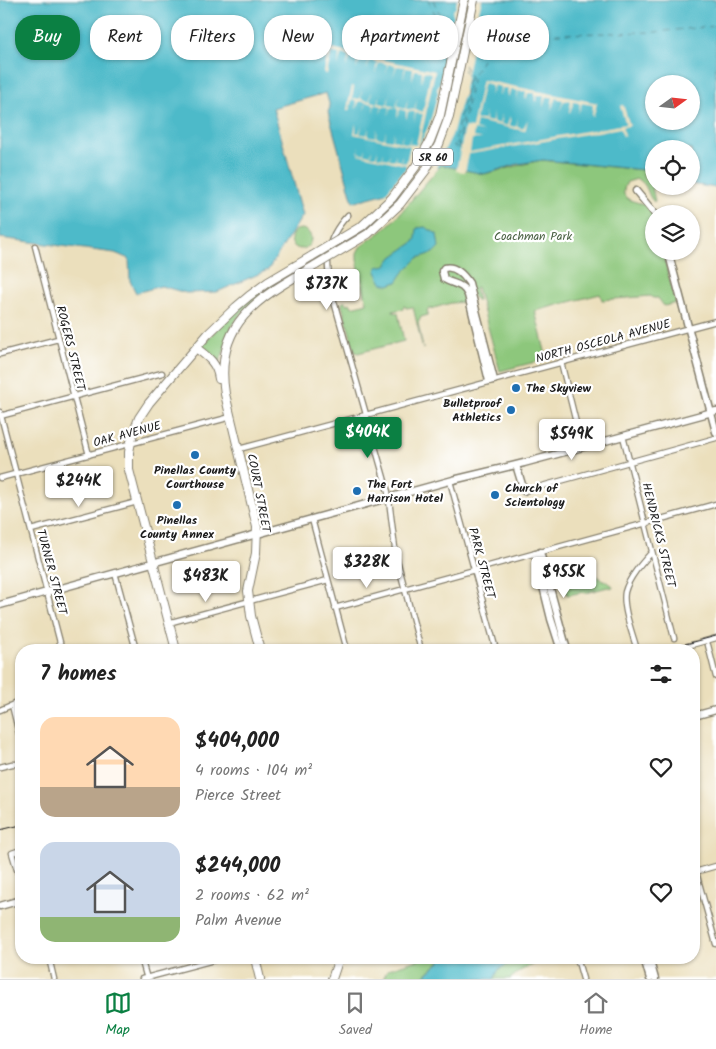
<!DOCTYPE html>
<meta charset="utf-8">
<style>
body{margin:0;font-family:Kalam,sans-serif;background:#f6f6f6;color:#222;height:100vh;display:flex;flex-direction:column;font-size:19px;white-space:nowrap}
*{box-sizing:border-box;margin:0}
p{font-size:16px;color:#767676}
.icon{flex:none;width:28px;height:28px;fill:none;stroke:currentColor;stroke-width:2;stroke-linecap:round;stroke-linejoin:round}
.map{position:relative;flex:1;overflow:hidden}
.drawer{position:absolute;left:15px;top:644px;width:685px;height:320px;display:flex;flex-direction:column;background:#fff;border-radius:20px;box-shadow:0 1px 4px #0004}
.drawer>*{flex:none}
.top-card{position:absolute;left:15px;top:15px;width:686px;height:45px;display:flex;gap:10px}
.needle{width:32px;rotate:75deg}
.fabs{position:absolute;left:645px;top:75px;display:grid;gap:10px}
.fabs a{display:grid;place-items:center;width:55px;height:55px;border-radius:50%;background:#fff;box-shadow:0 1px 4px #0004;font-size:25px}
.price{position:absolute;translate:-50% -42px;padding:0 11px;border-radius:5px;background:#fff;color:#222;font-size:16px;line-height:32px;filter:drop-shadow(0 1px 2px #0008)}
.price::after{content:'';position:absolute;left:50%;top:30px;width:15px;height:11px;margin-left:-8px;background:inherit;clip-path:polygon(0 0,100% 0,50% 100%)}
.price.active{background:#0b8043;color:#fff}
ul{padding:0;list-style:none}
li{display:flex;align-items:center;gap:15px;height:125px;padding:0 25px}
li span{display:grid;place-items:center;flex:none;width:140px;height:100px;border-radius:15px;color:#555}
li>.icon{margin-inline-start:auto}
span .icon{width:60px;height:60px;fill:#fffc;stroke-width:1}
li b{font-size:21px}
h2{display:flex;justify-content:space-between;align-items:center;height:60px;padding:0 25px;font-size:21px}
.pill{padding:0 18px;border-radius:20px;background:#fff;box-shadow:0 1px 4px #0004;font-size:18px;line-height:45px}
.pill.active{background:#0b8043;color:#fff}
.menu{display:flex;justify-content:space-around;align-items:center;height:70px;border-top:1px solid #e0e0e0;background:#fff;font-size:14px;color:#767676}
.menu a{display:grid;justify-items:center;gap:2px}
.menu .active{color:#0b8043}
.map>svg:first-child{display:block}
</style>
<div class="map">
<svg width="716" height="979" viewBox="0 0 716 979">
<rect width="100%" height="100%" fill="#fff"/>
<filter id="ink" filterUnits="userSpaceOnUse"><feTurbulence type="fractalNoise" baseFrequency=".02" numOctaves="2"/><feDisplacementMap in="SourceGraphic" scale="10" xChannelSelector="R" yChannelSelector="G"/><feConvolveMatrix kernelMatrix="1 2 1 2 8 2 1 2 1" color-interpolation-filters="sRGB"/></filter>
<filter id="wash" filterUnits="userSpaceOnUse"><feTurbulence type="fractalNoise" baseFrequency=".0096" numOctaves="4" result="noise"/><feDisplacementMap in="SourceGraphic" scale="20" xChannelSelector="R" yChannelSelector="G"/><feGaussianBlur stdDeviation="1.12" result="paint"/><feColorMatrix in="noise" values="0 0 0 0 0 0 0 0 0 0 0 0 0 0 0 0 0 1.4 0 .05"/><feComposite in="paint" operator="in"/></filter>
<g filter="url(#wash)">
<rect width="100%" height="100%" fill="#ebdfbc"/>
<path fill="#8dc77b" stroke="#54724c" d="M541 160 643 170 644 178 651 183 655 201 654 202C646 194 649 184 637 179L627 182C613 207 648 198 652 211 657 223 654 239 654 251H662L676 303 664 306 658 298H653L651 296 602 300 600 294 535 311 547 359 500 371 477 287 475 288 478 300H476L468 289 461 291 464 302 451 303 427 310 428 315 421 317 418 323 423 349 413 307 406 308 405 306 403 307V309L393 311V312L398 313 404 341 358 353 355 352 342 306V303L345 301 346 304 350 303 352 307 367 303 357 260V253L360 247 382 231 397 217 441 165 484 174Z
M291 239a10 10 0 1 1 20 0a10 10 0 1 1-20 0Z
M310 261 312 264C283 281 248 297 231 328 226 339 225 351 220 361H217L202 349V346L220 325 260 291Z
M584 570 592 576 593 574 612 585 613 588 608 587 585 593V592L567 595 561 575Z
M424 958H439L440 961 423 977 424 979H383L388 969Z
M519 958H545L520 971 510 979H494L498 969Z"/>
<path fill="#4ebac9" stroke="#356b72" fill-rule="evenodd" d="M0 0H716V188L691 184V149H654V171L543 160 518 164 484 174 441 165 421 184 353 202 328 112 330 107 326 93 273 108 303 215 268 270 217 292 186 293 161 286 136 293 130 281 129 259 115 253 0 238ZM654 84H691V121H654Z
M425 227 437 234 439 247 433 253 418 258 403 273 397 282 389 285 382 283 376 272 377 267 386 265 392 257 414 242 416 238 417 228Z
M439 958H519L499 969 494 979H424L423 977 440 962Z"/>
<path fill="#ebdfbc" d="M457 0H482L479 11 481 15 478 20 464 89 465 95 462 98 452 135 437 165 438 169 422 186 382 197 406 168V165L358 154 359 146V153L364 154 366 148 365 154 370 155 372 149 371 156H376L378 150 377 157 382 158 384 151 383 158 388 159 390 153 389 159 394 160 396 154 395 160 400 161 402 155 401 162 406 163 410 146 354 134 356 123V133H359L362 125 360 134 367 135 369 126 368 136 375 137 377 128 376 137 384 139 386 130 385 139 392 140 394 131 393 140 400 142 403 133 401 142 408 144 411 135 409 144 416 145 423 114 416 113 414 122 415 112 408 111 406 120V111L400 109 397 118 398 109 391 107 388 116 390 107 383 106 380 115 382 106 375 104 373 113 374 104 367 102 364 111 366 102 359 101 356 110 357 101 352 99 349 110H347L352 86 354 87 352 98 360 99 362 89 361 99 369 101 372 90 370 101 378 103 381 92 379 103 387 105 390 93 388 105 396 107 399 96 397 107 405 109 408 98 406 109 414 110 417 99 415 110 423 112 431 73 424 71 421 83 422 71 415 70 412 81 413 69 406 68 403 79 405 67 397 66 393 77 396 66 388 64 386 75 387 64 379 62 375 74 377 62 369 60 367 72 368 60 360 58 356 70 358 58 351 56 346 68 349 56 341 54 338 67 339 54 331 52 327 74 324 73 328 52 325 51 326 48 435 71 419 146 429 125 434 108 438 93 437 89 440 84 454 16 452 12 456 7Z
M482 80 597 103 593 117 592 116 593 105 582 103 578 114 580 104 574 101 570 113H569L571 102 570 100 564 101 560 111 563 100 556 98 551 110 553 97H546L543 108 544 95H537L535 106V93H528L525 103 526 91H519L516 101 518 91 511 89 507 100 508 88H502L498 98 501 87 494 85 490 96 492 85 485 83 483 84 476 118 477 120H484L485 111V121L492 122 493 112V122L499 124 502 114 501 124 507 126 510 116V126L516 127 518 117 517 127 523 129 528 119 525 131 477 121 475 129 484 132 474 130 473 137 483 139H472L470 152 626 124 620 106 623 105 630 126 622 127 625 135 623 136 620 128 469 154 465 172 456 171 465 127 472 128Z"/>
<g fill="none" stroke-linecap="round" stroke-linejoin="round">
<path stroke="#32636a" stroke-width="1" stroke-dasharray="6 5" stroke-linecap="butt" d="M428 0 451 45
M433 0 453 41
M464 65 470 77 457 146 460 149 459 146 473 75 488 50 510 35 655 32 716 26
M457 148 454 146 468 78 463 69"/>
</g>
</g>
<g filter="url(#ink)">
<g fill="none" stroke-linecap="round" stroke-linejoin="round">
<g stroke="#847e6c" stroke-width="7">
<path id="street" d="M348 215C322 242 326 265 333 298L388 492 396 556 421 650
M35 246 89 455
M0 354 58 339
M561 362 582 447
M0 412 62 650
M0 416 162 373
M623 436 674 638
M239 449 716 321
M0 478 231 417
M450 481 496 650
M524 491 716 438
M312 519 347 650
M31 530 137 502
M115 573 136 650
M335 608 716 504
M168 623 328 580
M708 645 716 677
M637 650C633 635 622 607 625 592 629 577 642 563 652 552
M673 650 716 638
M12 705 21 742
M0 710 21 701
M0 767 12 764H21
M21 850 12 853 18 873 21 872
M694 865 716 944
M695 872 716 866
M49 958 54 979
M141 958 147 979
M577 958 583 979
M142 979 221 958"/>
</g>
<g stroke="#847e6c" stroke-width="9">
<path id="secondary" d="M636 191 655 214
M668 251 716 432
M489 381 468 295C463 283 454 285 444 279L442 271 444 268C455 265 463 274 469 283L494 380
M516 465 524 491
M540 552 567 650
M535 554 551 619 561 650
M0 605 453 480 524 463 716 411
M694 716 716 710
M0 906 21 900
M644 958 650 979
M649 958 655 979"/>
</g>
<g stroke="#847e6c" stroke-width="10">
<path id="primary" d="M196 348C208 357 217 363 219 379
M176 650 129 470V452L132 437 139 418 149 403 208 334 236 307 249 296 268 282 312 256
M260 650 251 616 248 591 256 553 257 527 225 394C213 321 262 296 316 265
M255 958 260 979
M332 979 339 958"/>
</g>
<use href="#street" stroke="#fff" stroke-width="4.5"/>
<use href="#secondary" stroke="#fff" stroke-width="6"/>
<use href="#primary" stroke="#fff" stroke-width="8"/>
<path stroke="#1c1c1c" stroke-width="1" d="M664 650 716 636
M0 830 21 825"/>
<g stroke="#847e6c" stroke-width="10" stroke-linecap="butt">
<path id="primary-bridge" d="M312 256 362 226 392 198 416 166 430 141 440 115 464 0
M316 265 368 234 400 204 426 170 439 144 449 117 474 0"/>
</g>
<use href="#primary-bridge" stroke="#fff" stroke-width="8"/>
</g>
</g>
<g fill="#1f6fb2" stroke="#fff" stroke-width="2">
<circle cx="516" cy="388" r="5"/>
<circle cx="511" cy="410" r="5"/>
<circle cx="195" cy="455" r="5"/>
<circle cx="357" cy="491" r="5"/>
<circle cx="495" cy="495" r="5"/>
<circle cx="177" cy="505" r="5"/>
</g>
<g text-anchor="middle" stroke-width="4.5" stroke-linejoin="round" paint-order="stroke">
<rect fill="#fff" stroke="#606060" stroke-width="1" x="413" y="148.5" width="40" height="17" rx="4"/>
<g font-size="11" font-weight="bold" fill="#1c1c1c">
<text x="433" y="161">SR 60</text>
</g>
<g font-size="12" fill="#496042" stroke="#fff">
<text x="533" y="240">Coachman Park</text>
</g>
<g font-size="12" fill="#1c1c1c" stroke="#fff">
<text transform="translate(603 341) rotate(-15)" y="4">NORTH OSCEOLA AVENUE</text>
<text transform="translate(71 348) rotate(76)" y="4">ROGERS STREET</text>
<text transform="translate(127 434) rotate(-15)" y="4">OAK AVENUE</text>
<text transform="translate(259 493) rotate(79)" y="4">COURT STREET</text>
<text transform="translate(659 535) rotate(76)" y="4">HENDRICKS STREET</text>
<text transform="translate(482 563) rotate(75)" y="4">PARK STREET</text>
<text transform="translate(52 572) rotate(75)" y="4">TURNER STREET</text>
</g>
<g font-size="12" font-weight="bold" fill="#1c1c1c" stroke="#fff" text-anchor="start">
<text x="526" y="392">The Skyview</text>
<text x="501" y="407" text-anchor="end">Bulletproof<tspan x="501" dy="14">Athletics</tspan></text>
<text x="195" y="474" text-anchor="middle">Pinellas County<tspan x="195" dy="14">Courthouse</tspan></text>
<text x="367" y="488">The Fort<tspan x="367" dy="14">Harrison Hotel</tspan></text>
<text x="505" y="492">Church of<tspan x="505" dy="14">Scientology</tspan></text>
<text x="177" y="524" text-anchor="middle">Pinellas<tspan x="177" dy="14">County Annex</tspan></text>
</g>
</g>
</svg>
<div class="fabs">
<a><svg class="needle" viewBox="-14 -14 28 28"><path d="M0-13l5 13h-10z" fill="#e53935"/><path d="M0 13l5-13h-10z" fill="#767676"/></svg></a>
<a><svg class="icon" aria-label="locate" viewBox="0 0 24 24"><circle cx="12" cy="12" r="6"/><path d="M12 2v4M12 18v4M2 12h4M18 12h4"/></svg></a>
<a><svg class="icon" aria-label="layers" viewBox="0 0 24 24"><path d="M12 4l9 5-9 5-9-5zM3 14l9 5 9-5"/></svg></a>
</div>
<b class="price" style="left:327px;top:311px">$737K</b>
<b class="price active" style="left:368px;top:459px">$404K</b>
<b class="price" style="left:572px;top:461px">$549K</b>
<b class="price" style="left:79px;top:508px">$244K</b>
<b class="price" style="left:367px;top:589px">$328K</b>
<b class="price" style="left:564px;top:599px">$955K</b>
<b class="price" style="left:206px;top:603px">$483K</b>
<div class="top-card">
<a class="pill active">Buy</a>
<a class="pill">Rent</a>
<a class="pill">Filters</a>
<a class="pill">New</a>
<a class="pill">Apartment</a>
<a class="pill">House</a>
</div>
<section class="drawer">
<h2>7 homes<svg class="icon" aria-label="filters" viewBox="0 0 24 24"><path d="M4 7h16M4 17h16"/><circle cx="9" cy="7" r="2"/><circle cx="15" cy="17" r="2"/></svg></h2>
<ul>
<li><span style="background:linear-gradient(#ffd9b3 70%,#b9a48a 0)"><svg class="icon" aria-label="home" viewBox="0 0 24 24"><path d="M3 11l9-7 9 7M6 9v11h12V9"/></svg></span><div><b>$404,000</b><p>4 rooms · 104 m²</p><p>Pierce Street</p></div><svg class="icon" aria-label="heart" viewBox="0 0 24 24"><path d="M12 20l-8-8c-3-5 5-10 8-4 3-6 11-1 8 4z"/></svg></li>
<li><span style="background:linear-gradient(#c9d6e8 75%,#8fb573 0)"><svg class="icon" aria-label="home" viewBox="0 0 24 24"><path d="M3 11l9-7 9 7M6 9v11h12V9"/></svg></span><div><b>$244,000</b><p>2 rooms · 62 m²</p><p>Palm Avenue</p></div><svg class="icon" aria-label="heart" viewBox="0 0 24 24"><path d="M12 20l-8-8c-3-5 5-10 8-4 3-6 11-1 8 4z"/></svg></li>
</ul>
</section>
</div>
<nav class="menu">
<a class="active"><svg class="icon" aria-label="map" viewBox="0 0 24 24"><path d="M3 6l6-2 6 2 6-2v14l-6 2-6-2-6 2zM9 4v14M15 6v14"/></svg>Map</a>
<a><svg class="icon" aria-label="saved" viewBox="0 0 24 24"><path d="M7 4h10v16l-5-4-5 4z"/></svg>Saved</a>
<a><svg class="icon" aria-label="home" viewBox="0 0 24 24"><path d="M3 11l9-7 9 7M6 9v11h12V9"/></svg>Home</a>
</nav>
